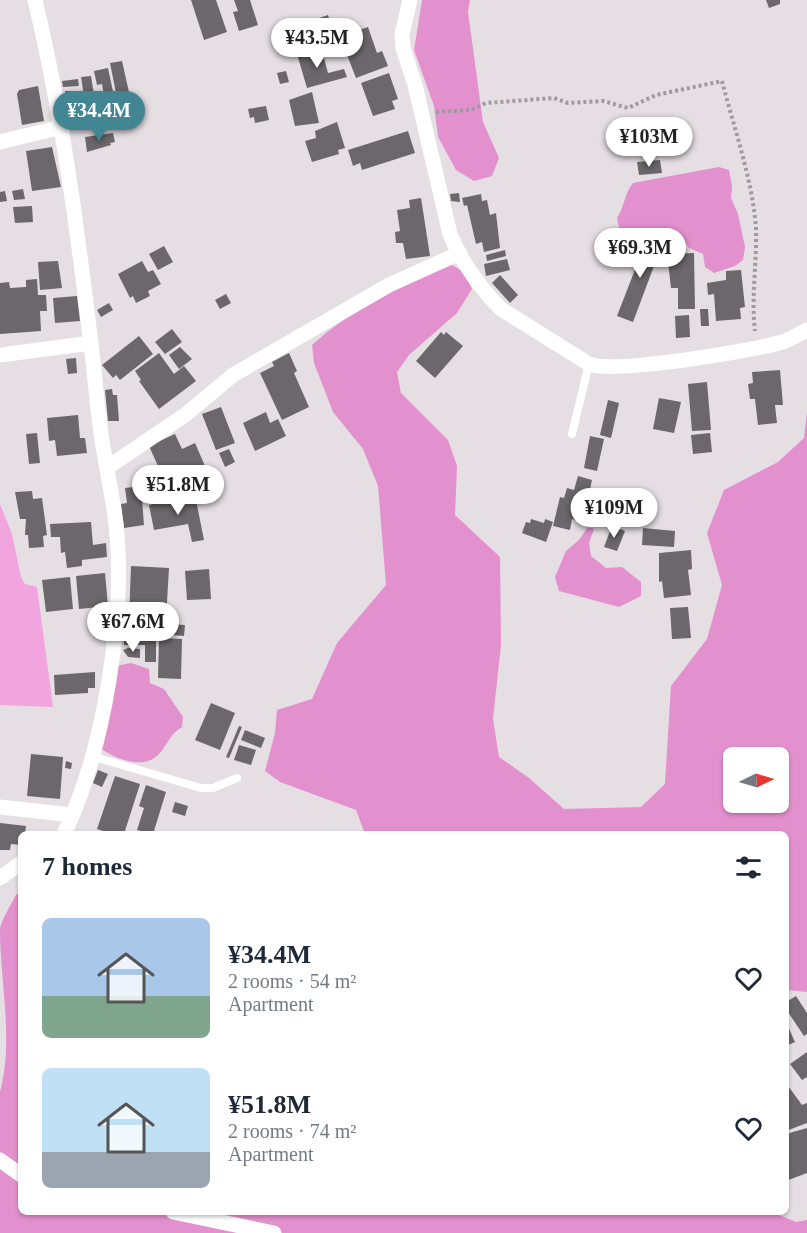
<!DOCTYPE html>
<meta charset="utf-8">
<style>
body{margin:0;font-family:"Times New Roman",serif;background:#f6f6f7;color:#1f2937;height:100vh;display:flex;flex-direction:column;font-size:22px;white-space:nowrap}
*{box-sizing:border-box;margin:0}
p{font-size:20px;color:#747a83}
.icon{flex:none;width:33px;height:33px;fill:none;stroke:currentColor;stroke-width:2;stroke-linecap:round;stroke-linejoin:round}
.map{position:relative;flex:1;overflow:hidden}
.panel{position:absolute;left:18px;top:831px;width:771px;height:384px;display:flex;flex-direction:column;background:#fff;border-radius:9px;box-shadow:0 2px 4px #0004}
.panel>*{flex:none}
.needle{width:39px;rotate:85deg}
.controls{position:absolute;left:723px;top:747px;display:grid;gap:12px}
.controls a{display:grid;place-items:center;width:66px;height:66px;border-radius:9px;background:#fff;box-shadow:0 2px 4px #0004;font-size:30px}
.price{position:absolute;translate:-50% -51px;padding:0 14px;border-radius:21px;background:#fff;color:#222;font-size:20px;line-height:39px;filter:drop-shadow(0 2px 3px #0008)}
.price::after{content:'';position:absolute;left:50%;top:36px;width:18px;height:14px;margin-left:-9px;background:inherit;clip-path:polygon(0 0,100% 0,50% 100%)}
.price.selected{background:#428694;color:#fff}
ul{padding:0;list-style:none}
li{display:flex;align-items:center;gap:18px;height:150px;padding:0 24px}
li span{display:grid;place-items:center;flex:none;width:168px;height:120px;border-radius:9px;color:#555}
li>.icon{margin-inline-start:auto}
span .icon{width:72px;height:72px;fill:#fffc;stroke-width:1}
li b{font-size:26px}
h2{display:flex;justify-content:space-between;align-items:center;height:72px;padding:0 24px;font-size:26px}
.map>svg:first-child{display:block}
</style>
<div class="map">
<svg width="807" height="1233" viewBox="0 0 807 1233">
<rect width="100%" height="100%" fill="#e5dee3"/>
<path fill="#f2a4de" d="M0 504 12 534 21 577 25 584 37 587 53 707 0 705Z"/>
<path fill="#e390ce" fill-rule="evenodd" d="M422 0H470L468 12 483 122 499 158 492 176 474 181 456 170 438 137 434 106 414 50Z
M719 167 729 170 732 186 731 198 738 214 745 247 743 260 735 266 714 273 705 267 703 254 689 248 682 237 671 238 650 231 629 241 621 237 617 218C625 206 624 194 633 183Z
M450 264 464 272 472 289 457 313 409 355 397 372 401 393 448 440 457 466 455 515 500 557 501 645 493 719 499 757 529 778 564 809 641 807 665 784 671 686 707 639 722 585 707 533 724 490 778 462 804 438 807 412V992L786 990V834H365L356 810 280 782 265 771 275 733 277 710 312 699 337 643 386 585 378 486 363 449 333 412 314 363 312 345C353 308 400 287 450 264ZM734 758H778V802H734Z
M588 527 594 529 589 543 591 556 606 568 622 567 641 582V596L619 607 559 591 555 577 566 551 579 540Z
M131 663 149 669 150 683 164 689 183 717 182 727C169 734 167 747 157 756 141 770 114 758 100 748L116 666Z
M21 892V1212H772L796 1222 807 1220V1233H0V1092C14 1039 0 983 0 929 2 918 11 905 16 895Z"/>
<path fill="#6c676a" d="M191 0H216L227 32 204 40Z
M234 0H250L258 25 239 31 233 12 238 11Z
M766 0H780V4L769 8Z
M328 15 333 31 284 48 278 32Z
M368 27 377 53 382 51 388 66 356 78 347 55 345 56 339 42 346 40 344 35Z
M321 47 328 73 344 69 347 77 307 88 297 54Z
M122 61 133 110 120 113 110 63Z
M108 68 118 115 108 117 102 84 97 85 94 71Z
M286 71 289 82 280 84 277 73Z
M389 73 398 99 392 101 395 109 373 116 361 83Z
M91 76 98 120 88 121 81 77Z
M78 79 79 86 63 87 62 81Z
M38 86 44 121 22 125 17 94 19 90Z
M65 91H72L73 95 81 94 85 124 70 126Z
M312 92 319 123 295 126 289 100Z
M266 106 269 120 255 123 254 117 250 118 248 109Z
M337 122 345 148 338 150 339 154 312 162 305 141 316 138 315 131Z
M408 131 415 153 362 170 360 163 353 166 348 150Z
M113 133 115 142 110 143 111 145 87 152 85 137Z
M52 147 61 187 32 191 26 151Z
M660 160 662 173 639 175 637 162Z
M23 189 25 199 14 200 12 191Z
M5 191 7 201 0 202V192Z
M459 193 460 202 451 201 450 194Z
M481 194 482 201 487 200 490 215 496 213 500 248 484 252 482 242 476 244 467 205 464 206 462 198Z
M421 198 430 256 406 259 403 243H396L395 232 400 231 397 210 410 208 409 200Z
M32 206 33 222 15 223 13 207Z
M648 236 663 242 633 322 617 316Z
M164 246 173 262 158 270 149 254Z
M505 250 506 256 487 261 486 255Z
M694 253 695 309H678V288H671L667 254Z
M507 259 510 270 486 276 484 264Z
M58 261 62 288 40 290 38 262Z
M142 261 148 272 153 270 161 284 148 291 150 296 136 303 133 296 130 298 118 274Z
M741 270 745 307 740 308 741 319 716 321 714 294 708 295 707 283 726 280V271Z
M500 275 518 295 510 303 492 283Z
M37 279 38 295H46L47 311H40L41 331 0 334V283L9 282 10 288 26 287V280Z
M226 294 231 303 220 309 215 300Z
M77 296 80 321 55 323 53 298Z
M109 303 113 310 101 317 97 310Z
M700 309H708L709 326H701Z
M689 315 690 337 676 338 675 316Z
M172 329 182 342 165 354 155 342Z
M441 332 444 335 446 332 463 346 435 378 416 361Z
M139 336 153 354 120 380 116 375 113 378 102 365Z
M180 347 192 359 179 369 169 355Z
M159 353 174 374 184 366 196 381 159 409 139 381 141 380 135 371Z
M289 353 297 371 294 373 309 407 282 420 260 373 274 366 272 362Z
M76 358 77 373 68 374 66 359Z
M780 370 783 405H775L777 423 758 425 755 399H750L748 384 753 383 752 372Z
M707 382 711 430 692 431 688 384Z
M112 389 113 395H117L119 421H108L105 390Z
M659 398 681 402 674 433 653 429Z
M608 400 619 403 611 438 600 435Z
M221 407 235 443 216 450 202 414Z
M266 412 270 423 278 419 286 436 255 451 243 423Z
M78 415 80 438H85L87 453 57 456 55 440 49 441 47 418Z
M37 433 40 463 29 464 26 434Z
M710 433 712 452 693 454 691 435Z
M175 434 182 449 195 443 205 466 166 484 149 446Z
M590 436 604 439 597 471 584 468Z
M229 449 235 462 225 467 219 453Z
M578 476 592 480 583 522 572 519 570 530 553 526 560 497 564 498 567 488 574 490Z
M141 486 144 525 124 528 121 504 127 503 125 488Z
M32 491 33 499 42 498 47 535 43 536 44 547 29 548 28 535H25L26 519H20L15 492Z
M195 495 204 540 192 542 188 524 154 530 149 505Z
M531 519 544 523 545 519 553 522 546 542 522 533 526 522 530 523Z
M91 522 93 545 106 543 107 557 82 560V566L67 568 65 552 61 553 60 537H51L50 524Z
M612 526 625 531 617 551 604 547Z
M643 528 675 531 674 547 642 545Z
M691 550 692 569 688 570 691 595 664 598 662 581 659 582V553Z
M131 566 169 568 166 619 129 618Z
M209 569 211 599 187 600 185 571Z
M105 573 108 606 79 609 76 576Z
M70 577 73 609 46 612 42 580Z
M688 607 691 638 672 639 670 608Z
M134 622 149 624 148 631 132 629Z
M161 624 185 625 184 636 160 634Z
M124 635H156V662H145V645H124Z
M159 638 182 639 181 679 158 678Z
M128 648 140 649V658L128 657 123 650Z
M95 672V688H88V693L55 695 54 675Z
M211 703 235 713 220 750 195 740Z
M239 726 242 727 229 758 226 757Z
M245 730 265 738 261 748 241 740Z
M239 745 256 750 251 765 234 760Z
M31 754 63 757 60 799 27 796Z
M66 761 72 763 71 769 65 768Z
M98 770 108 774 102 787 93 783Z
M115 776 140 784 124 834H112L97 829Z
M146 785 166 792 153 834 137 830 144 808 139 806Z
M175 802 188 806 185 816 172 812Z
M0 823 26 826 25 834H21V845L11 844 10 850H0Z
M796 996 807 1013V1034L804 1036 786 1009V1002Z
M786 1022 795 1042 786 1046Z
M807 1052V1077L802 1080 790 1064Z
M786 1083 802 1105 807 1103V1123L786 1131Z
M807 1128V1173L786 1181V1134Z"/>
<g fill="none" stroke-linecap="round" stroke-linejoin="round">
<path stroke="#9f9a9d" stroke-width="4" stroke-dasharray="3 3" stroke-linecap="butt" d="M436 112 470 110 486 103 554 98 568 103 603 101 628 108 656 95 722 81C734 128 753 182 756 229 757 263 751 296 755 331"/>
<path stroke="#fff" stroke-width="8" d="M572 434 589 364
M91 756 201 788H213L237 778"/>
<path stroke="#fff" stroke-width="15" d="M35 0C63 117 78 234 92 353 96 386 98 420 104 452 108 476 113 500 116 524 126 615 104 751 64 834
M410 0 402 34 403 48 415 85 450 234C460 260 481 289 501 309L589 364C613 374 753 351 782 342 791 339 799 334 807 330
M0 142 62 127
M0 355 91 343
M108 467 185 415 233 375 389 285 460 253
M0 807 72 815
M0 878 21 863
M0 1160 21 1175
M173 1212 274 1233"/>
</g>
</svg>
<div class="controls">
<a><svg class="needle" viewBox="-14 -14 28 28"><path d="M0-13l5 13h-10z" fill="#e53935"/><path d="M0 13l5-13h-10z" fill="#747a83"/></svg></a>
</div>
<b class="price" style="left:317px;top:69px">¥43.5M</b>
<b class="price selected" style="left:99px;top:142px">¥34.4M</b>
<b class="price" style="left:649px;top:168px">¥103M</b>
<b class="price" style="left:640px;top:279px">¥69.3M</b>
<b class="price" style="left:178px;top:516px">¥51.8M</b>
<b class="price" style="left:614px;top:539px">¥109M</b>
<b class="price" style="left:133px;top:653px">¥67.6M</b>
<section class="panel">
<h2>7 homes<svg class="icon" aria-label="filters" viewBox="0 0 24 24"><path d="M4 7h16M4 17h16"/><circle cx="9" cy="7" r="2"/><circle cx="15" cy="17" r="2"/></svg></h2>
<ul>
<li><span style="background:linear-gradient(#a9c7e8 65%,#7fa58c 0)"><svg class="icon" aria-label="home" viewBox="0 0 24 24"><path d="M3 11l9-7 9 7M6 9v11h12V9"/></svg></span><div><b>¥34.4M</b><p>2 rooms · 54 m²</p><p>Apartment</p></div><svg class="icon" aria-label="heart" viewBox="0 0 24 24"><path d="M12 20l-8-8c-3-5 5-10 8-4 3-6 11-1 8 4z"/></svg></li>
<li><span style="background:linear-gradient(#bfe0f5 70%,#9aa5b1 0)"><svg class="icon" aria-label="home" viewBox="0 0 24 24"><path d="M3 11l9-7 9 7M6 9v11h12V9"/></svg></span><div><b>¥51.8M</b><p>2 rooms · 74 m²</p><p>Apartment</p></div><svg class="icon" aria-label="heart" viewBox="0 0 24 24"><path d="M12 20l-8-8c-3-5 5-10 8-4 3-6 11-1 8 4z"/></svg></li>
</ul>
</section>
</div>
